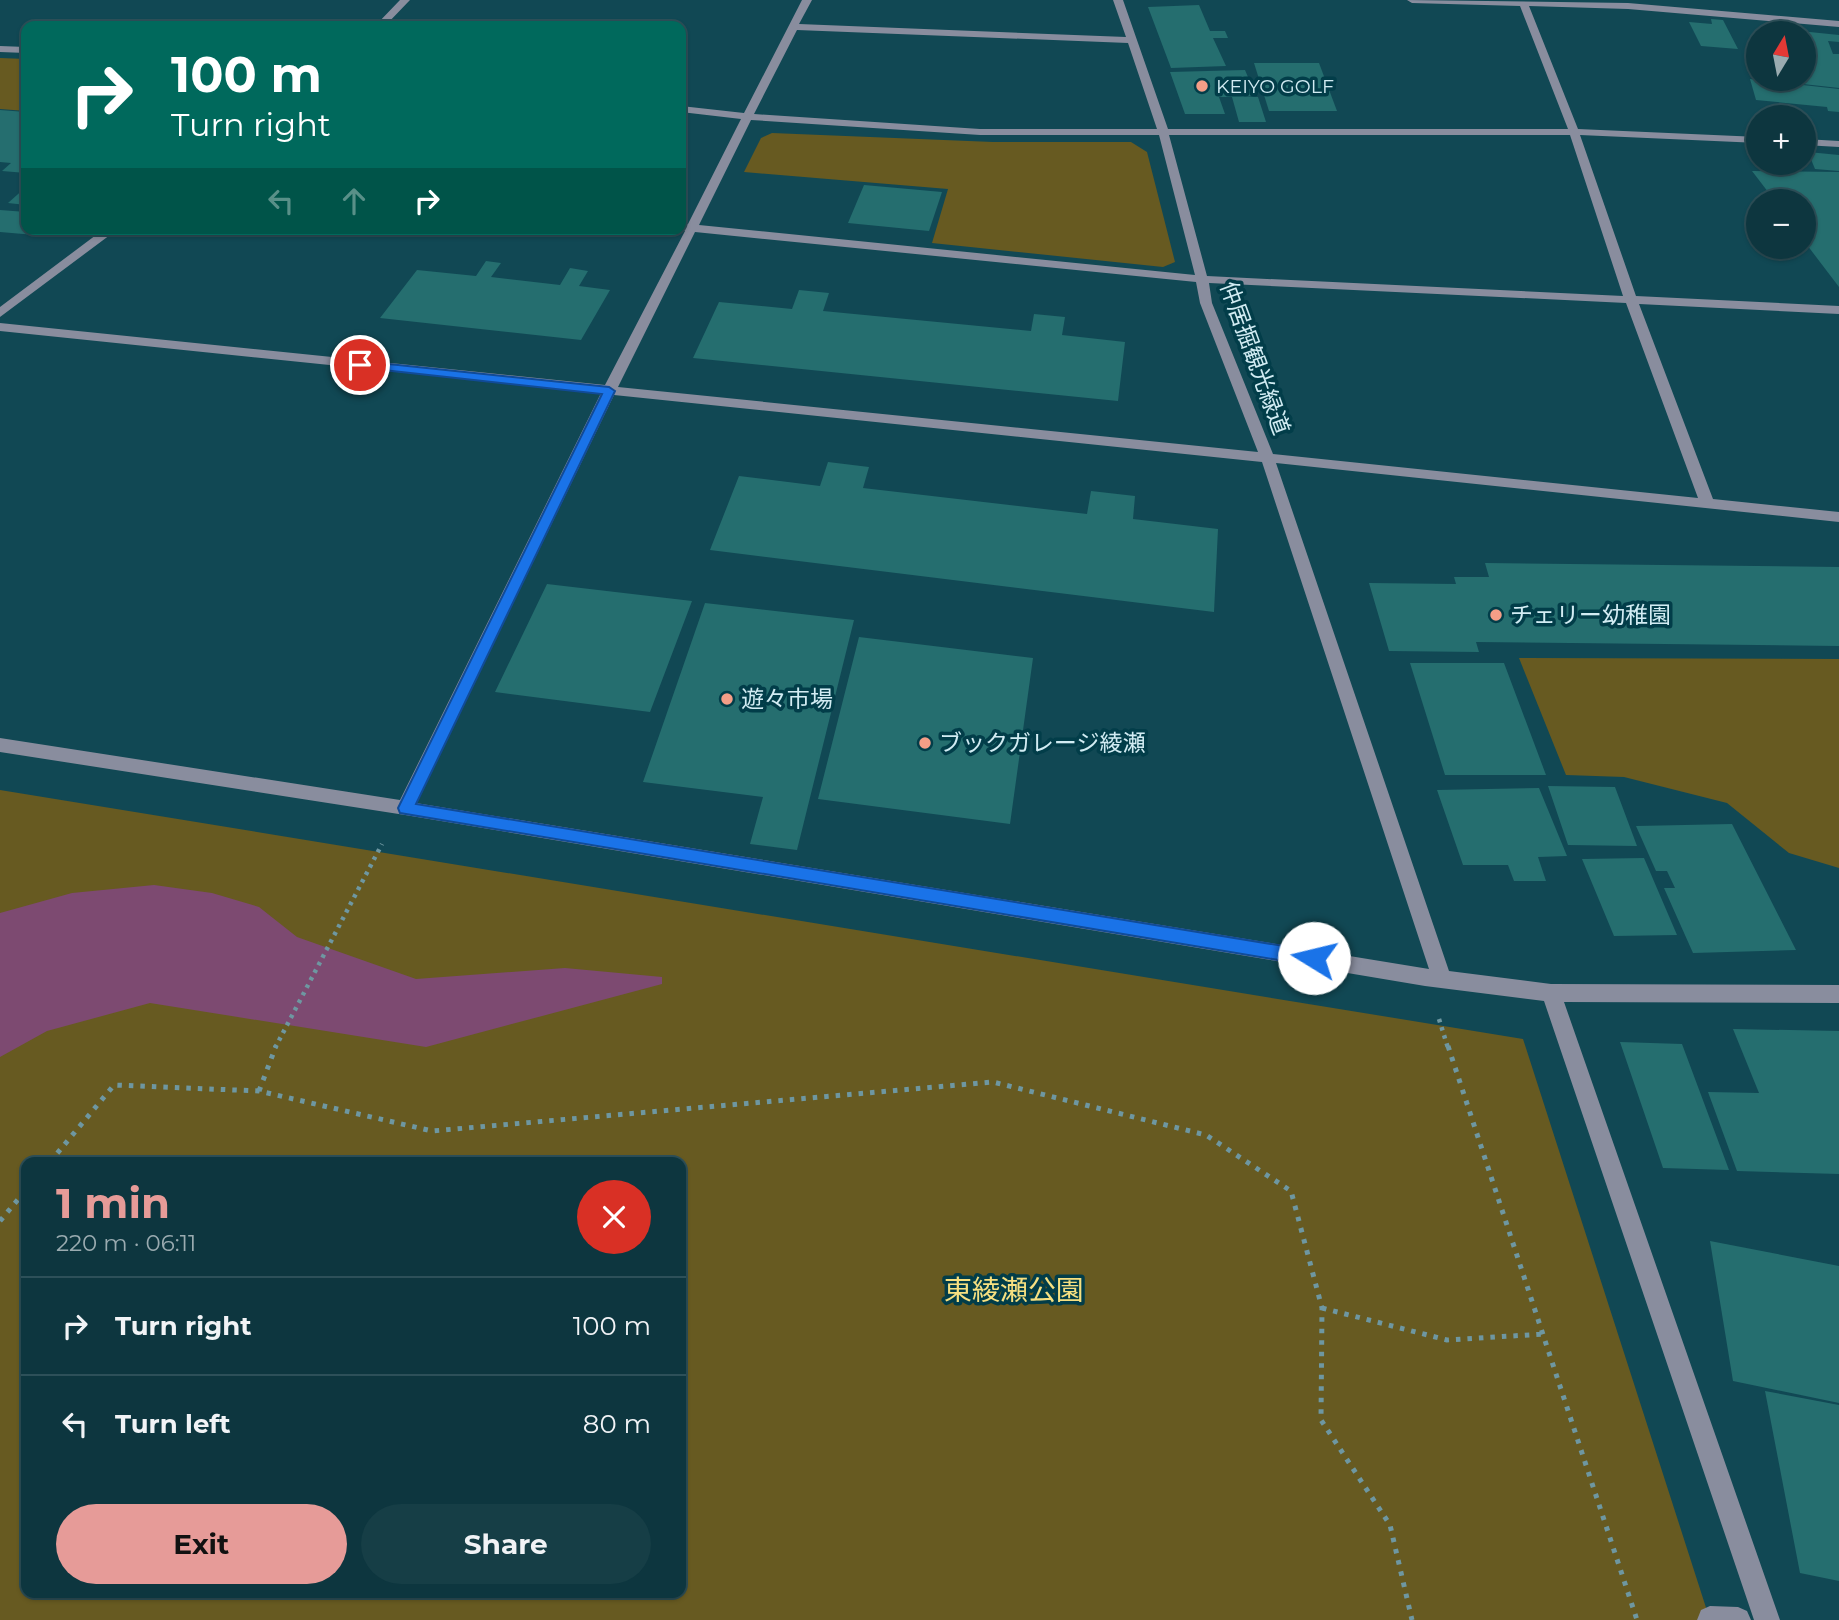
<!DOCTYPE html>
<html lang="en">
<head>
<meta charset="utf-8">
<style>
	body { margin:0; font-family:Montserrat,"Noto Sans JP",sans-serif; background:#163e46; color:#f1f3f6; height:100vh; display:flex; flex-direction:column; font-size:26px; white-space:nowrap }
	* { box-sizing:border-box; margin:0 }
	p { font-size:23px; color:#9aabb0 }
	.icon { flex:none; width:38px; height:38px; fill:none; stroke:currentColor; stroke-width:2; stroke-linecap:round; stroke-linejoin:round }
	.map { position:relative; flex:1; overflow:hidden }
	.panel { position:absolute; left:21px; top:1157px; width:665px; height:441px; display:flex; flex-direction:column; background:#0d363f; border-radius:14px; box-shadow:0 2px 5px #0004,0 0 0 2px #2d5059 }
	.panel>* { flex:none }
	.guide { position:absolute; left:21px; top:21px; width:665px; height:214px; border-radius:14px; box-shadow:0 2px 5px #0004,0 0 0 2px #2d5059; background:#00695c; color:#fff; overflow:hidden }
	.needle { width:46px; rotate:10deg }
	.controls { position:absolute; left:1746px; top:21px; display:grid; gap:14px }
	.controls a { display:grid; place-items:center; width:70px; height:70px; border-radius:50%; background:#0d363f; box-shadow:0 2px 5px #0004,0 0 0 2px #2d5059; font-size:35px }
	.pin { position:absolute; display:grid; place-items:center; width:60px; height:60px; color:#fff; margin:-30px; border:4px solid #fff; border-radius:50%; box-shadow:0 2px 7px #0007 }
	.me { position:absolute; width:77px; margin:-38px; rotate:279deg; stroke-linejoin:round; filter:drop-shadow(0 0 5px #0008) }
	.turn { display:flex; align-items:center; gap:24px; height:147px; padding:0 35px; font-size:32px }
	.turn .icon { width:91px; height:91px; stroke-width:2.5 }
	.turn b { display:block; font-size:49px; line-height:60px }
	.lanes { display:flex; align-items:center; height:66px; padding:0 35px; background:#0003; justify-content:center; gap:35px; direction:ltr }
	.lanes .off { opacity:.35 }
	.round { display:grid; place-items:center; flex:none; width:74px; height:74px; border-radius:37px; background:#163e46 }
	.headline { display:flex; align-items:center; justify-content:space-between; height:119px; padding:0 35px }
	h1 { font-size:42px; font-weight:700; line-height:52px; color:#e69b98 }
	.action { display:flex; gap:14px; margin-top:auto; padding:14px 35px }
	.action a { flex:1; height:80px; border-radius:42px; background:#e69b98; color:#111; font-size:28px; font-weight:700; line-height:80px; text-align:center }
	.action a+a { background:#163e46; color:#f1f3f6 }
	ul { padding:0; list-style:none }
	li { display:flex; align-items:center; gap:21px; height:98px; padding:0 35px; border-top:2px solid #2d5059 }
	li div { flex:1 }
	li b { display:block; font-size:26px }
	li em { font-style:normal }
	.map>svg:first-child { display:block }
	.green { fill:#675a21; fill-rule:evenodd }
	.water { fill:#7d4a71 }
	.building { fill:#256e6f }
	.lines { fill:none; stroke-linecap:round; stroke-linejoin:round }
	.path-far1 { stroke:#6e97a1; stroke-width:4.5; stroke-dasharray:3.5 5; stroke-linecap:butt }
	.path { stroke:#6e97a1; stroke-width:5; stroke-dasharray:4.5 7; stroke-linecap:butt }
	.minor { fill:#898d9e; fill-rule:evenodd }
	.route { fill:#1a73e8; stroke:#114b97; stroke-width:2 }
	.poi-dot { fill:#f49e87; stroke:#023d49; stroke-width:2.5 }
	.labels { text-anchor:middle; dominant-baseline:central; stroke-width:7; stroke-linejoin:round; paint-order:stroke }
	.far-poi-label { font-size:19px; fill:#d2ecf3; stroke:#023d49; text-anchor:start }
	.street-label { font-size:23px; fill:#d2ecf3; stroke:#023d49 }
	.poi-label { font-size:23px; fill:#d2ecf3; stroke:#023d49; text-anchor:start }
	.near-park-label { font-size:28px; fill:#f7e081; stroke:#023d49 }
</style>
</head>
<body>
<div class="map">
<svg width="1839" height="1620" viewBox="0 0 1839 1620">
	<rect width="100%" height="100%" fill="#114854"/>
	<path class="green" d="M0,58L26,59V111L0,109Z
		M772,133L993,142H1131L1147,152L1175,262L1163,267L932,243L948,189L744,172L761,138Z
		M1519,658L1839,659V868L1789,853L1727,803L1624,777L1566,775Z
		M0,790L1523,1039L1710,1620H0ZM26,1162H681V1592H26Z"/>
	<path class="water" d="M154,885L212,893L259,907L297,937L416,979L565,968L662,977V984L426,1047L150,1003L47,1031L0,1057V913L72,893Z"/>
	<path class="building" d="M1199,5L1210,31H1225L1228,38H1213L1226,66L1171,68L1148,7Z
		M1711,19L1723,20L1738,49L1701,46L1689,22L1712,24Z
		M1760,27L1839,35V42L1828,41L1833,54H1839V88L1776,81L1804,79V33H1762Z
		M1254,63H1319L1337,111H1269Z
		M1245,70L1256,96L1241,97H1258L1266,122H1239L1232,97H1219L1225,114H1185L1170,72Z
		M1750,79L1839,89V112L1828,111L1827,107L1756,100Z
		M0,110L26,112V173L2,171L11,163L0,162Z
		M1808,152L1839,155V171L1815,169Z
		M1752,171L1839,172V287L1804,241V201H1775Z
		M864,185L942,192L929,231L848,223Z
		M26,187V205L8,203Z
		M0,210L26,212V229H42L35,235L0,232Z
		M486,261L501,263L491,277L560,285L570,268L588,271L579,286L610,290L581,340L380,318L417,270L476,276Z
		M799,290L829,293L823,311L1031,331L1034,314L1065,317L1062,335L1125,342L1118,401L693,358L719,302L792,309Z
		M828,462L869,467L863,488L1087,514L1091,491L1135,496L1133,519L1218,529L1214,612L710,550L739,476L820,486Z
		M1485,563L1839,567V646L1476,642L1479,652L1389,651L1369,583L1456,584L1454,577H1489Z
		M547,584L692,601L650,712L495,692Z
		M705,603L854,620L797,850L750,844L763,797L643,782Z
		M859,637L1033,658L1010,824L818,799Z
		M1410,663H1504L1546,775H1445Z
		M1548,786L1615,787L1637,846L1568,845Z
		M1539,788L1567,856L1538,857L1546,881H1514L1508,865H1463L1437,790Z
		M1732,824L1796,950L1693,953L1664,888H1675L1667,871H1656L1636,826Z
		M1644,858L1677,935L1614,936L1582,859Z
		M1733,1029L1839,1031V1174L1737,1171L1708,1092L1759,1093Z
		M1620,1042L1682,1044L1729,1170L1663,1168Z
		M1710,1241L1839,1266V1403L1733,1381Z
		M1765,1391L1839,1405V1581L1800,1573Z"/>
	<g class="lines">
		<path class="path-far1" d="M1439,1019L1448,1048
			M275,1048L382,844"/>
		<path class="path" d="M1448,1046L1637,1620
			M259,1091L276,1046
			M50,1162L114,1085L259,1091L432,1131L993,1082L1206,1135L1291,1191L1322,1308L1321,1420L1390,1525L1412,1620
			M0,1221L26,1190
			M1322,1308L1447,1340L1544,1334"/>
		<path class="minor" d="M400,0H410L385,26H375Z
			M802,0H812L799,24L1126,37L1113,0H1123L1168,129H1568L1520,6L1412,3L1407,0L1628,3L1839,21V27L1628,9L1529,6L1578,129L1759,137V143L1580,135L1636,296L1839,306V314L1639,304L1713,499L1839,512V522L1276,463L1449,971L1551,984L1839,985V1003L1564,1002L1780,1620H1754L1544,1001L1425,986L405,815L0,752V738L400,800L601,393L0,331V323L605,385L685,231L680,229L681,224H688L741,119L681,112V106L744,113ZM797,30L1128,43L1157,129H980L754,114ZM751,120L980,135H1159L1195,275L699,225ZM1169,135H1570L1623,296L1207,276ZM695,232L1196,282L1200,303L1258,452L618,387ZM1209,283L1626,303L1698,498L1273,454L1212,303ZM614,395L1262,462L1429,969L416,803Z
			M0,46L26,47V53L0,52Z
			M1804,139L1839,141V147L1804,145Z
			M104,229H118L0,317V307Z
			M1710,1606L1738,1607L1747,1611L1751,1620H1697L1701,1610Z"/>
	</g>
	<path class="route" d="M360,361L609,387L615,391L416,804L1314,951L1321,953L1323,958L1321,964L1314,966L400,813L398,808L602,394L356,367L354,365Z"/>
	<g class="poi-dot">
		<circle cx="1202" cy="86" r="7"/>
		<circle cx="1496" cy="615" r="7"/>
		<circle cx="727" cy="699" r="7"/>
		<circle cx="925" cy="743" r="7"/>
	</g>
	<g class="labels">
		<g class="far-poi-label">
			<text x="1216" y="86">KEIYO GOLF</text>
		</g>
		<g class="street-label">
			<text transform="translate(1255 358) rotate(70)">仲居掘観光緑道</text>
		</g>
		<g class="poi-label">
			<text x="1510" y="615">チェリー幼稚園</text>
			<text x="741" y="699">遊々市場</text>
			<text x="939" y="743">ブックガレージ綾瀬</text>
		</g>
		<g class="near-park-label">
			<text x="1014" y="1290">東綾瀬公園</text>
		</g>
	</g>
</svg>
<div class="controls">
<a><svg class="needle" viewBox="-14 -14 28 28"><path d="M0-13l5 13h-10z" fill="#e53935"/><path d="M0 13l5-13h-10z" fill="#9aabb0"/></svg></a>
<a>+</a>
<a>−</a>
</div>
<div class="pin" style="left:360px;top:365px;background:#d93025"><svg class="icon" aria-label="arrive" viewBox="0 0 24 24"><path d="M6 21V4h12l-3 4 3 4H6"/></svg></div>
<svg class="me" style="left:1314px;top:958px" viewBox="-20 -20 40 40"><circle r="19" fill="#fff"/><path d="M0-13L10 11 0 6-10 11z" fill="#1a73e8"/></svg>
<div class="guide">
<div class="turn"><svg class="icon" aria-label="right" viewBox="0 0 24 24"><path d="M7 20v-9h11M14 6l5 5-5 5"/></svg><div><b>100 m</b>Turn right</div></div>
<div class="lanes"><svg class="icon off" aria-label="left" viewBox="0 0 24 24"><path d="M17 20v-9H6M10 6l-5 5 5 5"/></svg><svg class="icon off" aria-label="ahead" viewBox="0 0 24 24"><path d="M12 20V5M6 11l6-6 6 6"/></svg><svg class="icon" aria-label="right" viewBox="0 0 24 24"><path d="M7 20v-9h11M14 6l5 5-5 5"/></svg></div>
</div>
<section class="panel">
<div class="headline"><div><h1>1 min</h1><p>220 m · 06:11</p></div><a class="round" style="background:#d93025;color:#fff"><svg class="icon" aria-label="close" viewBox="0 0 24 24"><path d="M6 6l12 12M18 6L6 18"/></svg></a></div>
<ul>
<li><svg class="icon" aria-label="right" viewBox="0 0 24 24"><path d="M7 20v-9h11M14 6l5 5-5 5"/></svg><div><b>Turn right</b></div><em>100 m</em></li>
<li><svg class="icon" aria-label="left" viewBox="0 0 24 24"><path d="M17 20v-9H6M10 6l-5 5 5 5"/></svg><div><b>Turn left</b></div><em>80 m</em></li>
</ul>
<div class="action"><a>Exit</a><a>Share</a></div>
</section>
</div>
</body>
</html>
